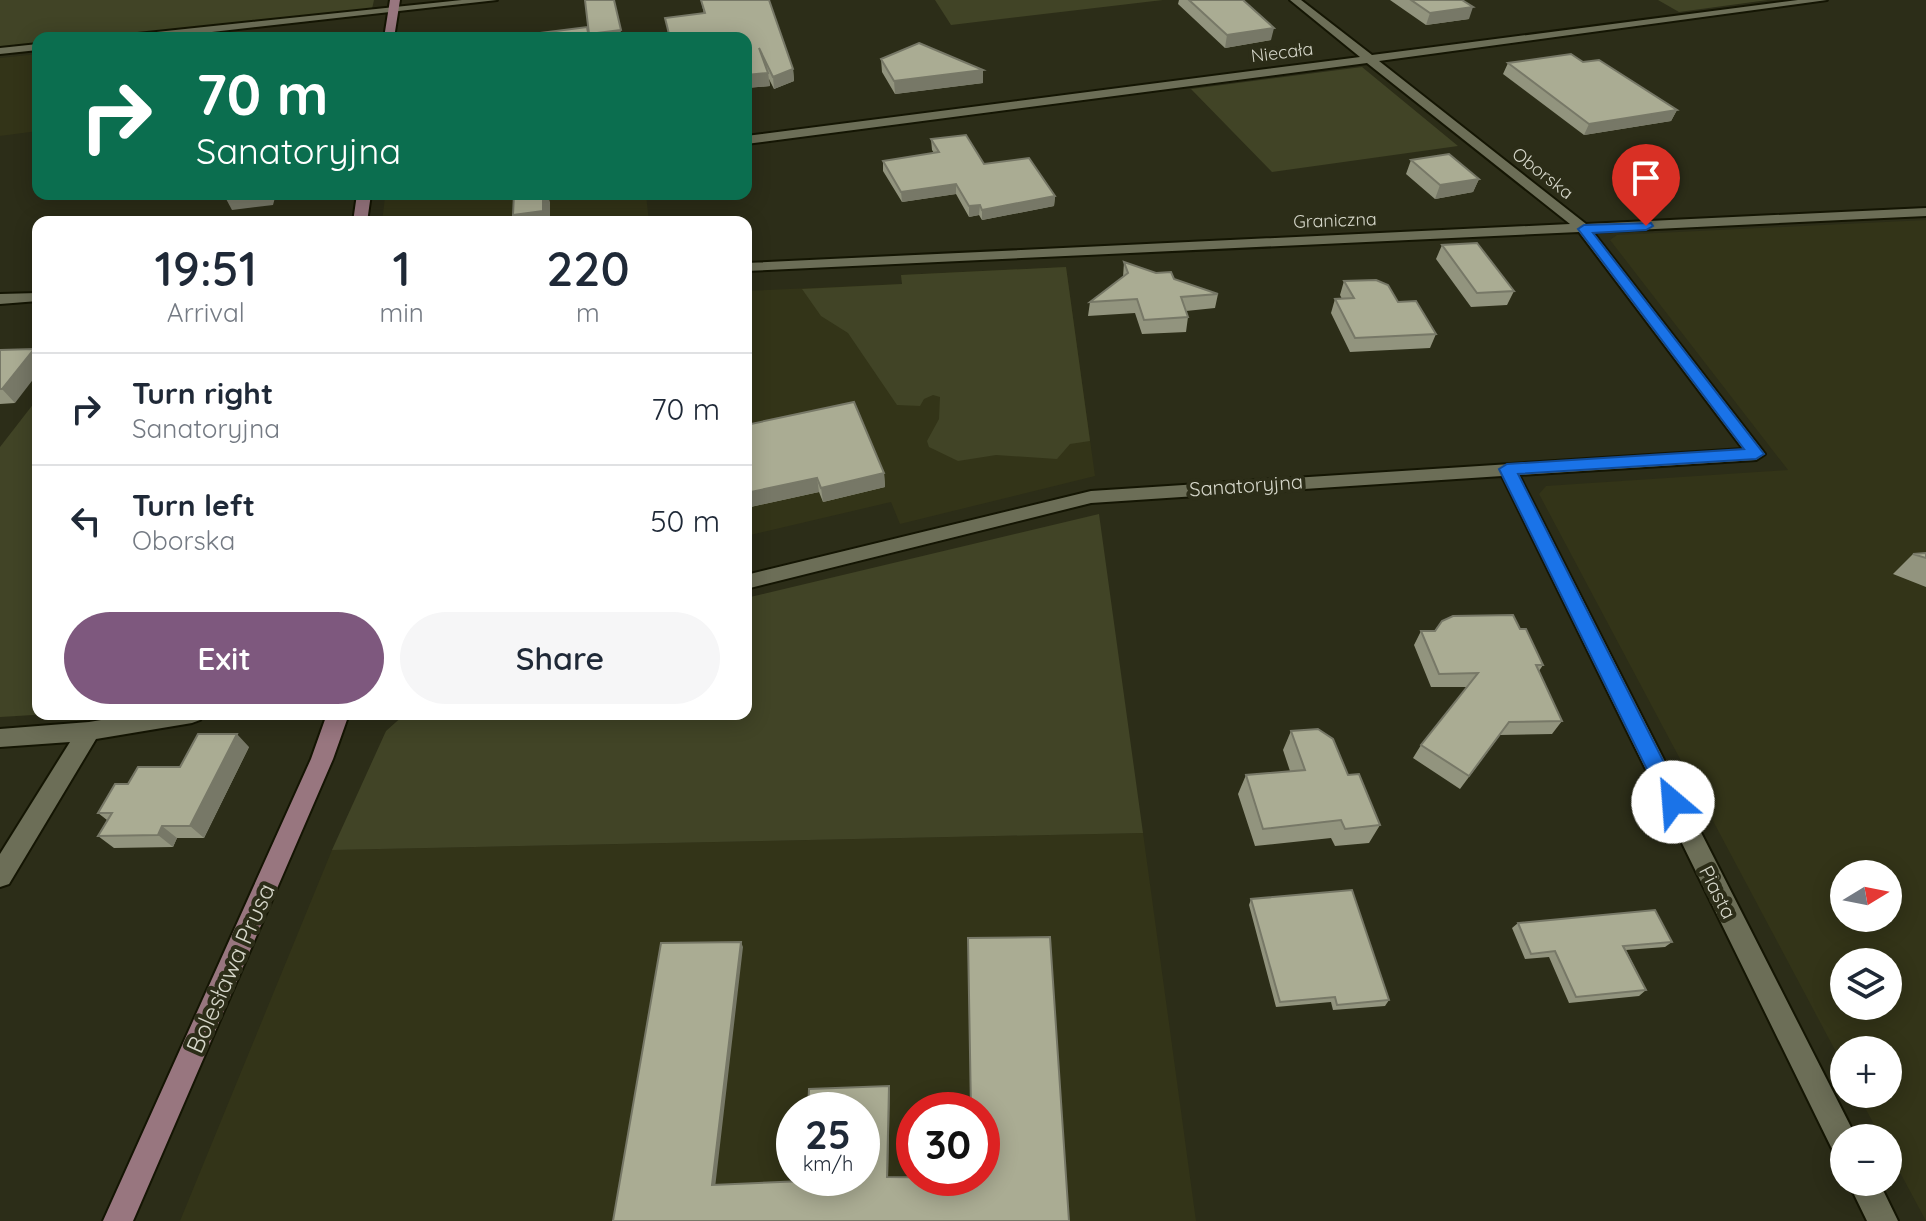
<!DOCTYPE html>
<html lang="en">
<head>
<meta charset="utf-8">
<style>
	body { margin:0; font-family:Quicksand,sans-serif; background:#f6f6f7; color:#1f2937; height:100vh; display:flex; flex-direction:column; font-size:30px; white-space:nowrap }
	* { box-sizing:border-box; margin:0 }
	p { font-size:26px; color:#747a83 }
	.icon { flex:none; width:44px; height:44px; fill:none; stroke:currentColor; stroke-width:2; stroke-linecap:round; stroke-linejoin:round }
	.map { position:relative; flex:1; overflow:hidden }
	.panel { position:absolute; left:32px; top:216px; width:720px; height:504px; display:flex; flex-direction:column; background:#fff; border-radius:16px; box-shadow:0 4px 20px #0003 }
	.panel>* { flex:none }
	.banner { position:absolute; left:32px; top:32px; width:720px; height:168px; border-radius:16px; box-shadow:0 4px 20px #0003; background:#0b6e4f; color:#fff; overflow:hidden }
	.needle { width:52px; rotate:80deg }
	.buttons { position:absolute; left:1830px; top:860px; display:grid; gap:16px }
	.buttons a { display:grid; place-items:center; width:72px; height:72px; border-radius:50%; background:#fff; box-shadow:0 4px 20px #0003; font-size:40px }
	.speed { position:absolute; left:776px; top:1092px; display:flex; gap:16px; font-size:40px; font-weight:700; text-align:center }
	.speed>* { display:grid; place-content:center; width:104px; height:104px; border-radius:50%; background:#fff; box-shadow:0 4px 20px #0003; line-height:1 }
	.speed small { font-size:20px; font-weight:400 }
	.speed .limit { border:12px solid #d22; background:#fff; color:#111 }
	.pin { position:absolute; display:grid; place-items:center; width:68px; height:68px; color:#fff; margin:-82px -34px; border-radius:50% 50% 50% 0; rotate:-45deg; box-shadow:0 0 8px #0007 }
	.pin .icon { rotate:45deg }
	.me { position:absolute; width:88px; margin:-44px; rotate:333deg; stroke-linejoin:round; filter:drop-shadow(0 0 6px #0008) }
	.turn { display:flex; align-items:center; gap:28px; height:168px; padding:0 32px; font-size:36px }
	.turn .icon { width:104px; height:104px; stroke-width:2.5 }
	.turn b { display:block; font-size:56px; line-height:68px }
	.eta { display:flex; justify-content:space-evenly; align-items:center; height:136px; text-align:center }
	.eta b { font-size:48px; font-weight:600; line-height:56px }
	.cta { display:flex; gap:16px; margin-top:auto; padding:16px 32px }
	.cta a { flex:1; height:92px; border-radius:48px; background:#7e587e; color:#fff; font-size:32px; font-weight:600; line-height:92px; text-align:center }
	.cta a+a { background:#f6f6f7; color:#1f2937 }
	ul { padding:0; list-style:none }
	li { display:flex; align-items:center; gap:24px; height:112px; padding:0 32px; border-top:2px solid #e0e1e3 }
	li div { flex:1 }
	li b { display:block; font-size:30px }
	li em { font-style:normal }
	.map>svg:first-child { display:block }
	.built { fill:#333418; fill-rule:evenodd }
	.green { fill:#414426 }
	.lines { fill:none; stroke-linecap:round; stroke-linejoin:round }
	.street-casing { stroke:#141503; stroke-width:4 }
	.secondary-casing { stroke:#141503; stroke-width:4 }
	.street { fill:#6c6e57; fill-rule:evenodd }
	.secondary { fill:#98767f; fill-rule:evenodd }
	.wall { fill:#92947e }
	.shaded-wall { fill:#777867 }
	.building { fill:#aaac93; stroke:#777867; stroke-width:2 }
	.route { fill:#1a73e8; stroke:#114b97; stroke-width:2 }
	.labels { text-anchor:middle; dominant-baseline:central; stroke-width:8; stroke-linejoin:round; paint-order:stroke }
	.far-street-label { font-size:18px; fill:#d6d7ca; stroke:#2c2d18 }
	.street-label { font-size:20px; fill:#d6d7ca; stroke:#2c2d18 }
	.near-street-label { font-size:24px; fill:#d6d7ca; stroke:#2c2d18 }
</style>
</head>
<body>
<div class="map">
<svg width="1926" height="1221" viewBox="0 0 1926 1221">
	<rect width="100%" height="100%" fill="#2c2d18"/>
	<path class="built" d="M38,54V131L0,136V58Z
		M406,194H646L649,222H382L385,197Z
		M1926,220V1221L1888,1150V1138H1881L1858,1094H1888V1050H1844V1067L1539,494L1546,486L1788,470L1610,240L1617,235ZM1844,874H1888V918H1844ZM1844,962H1888V1006H1844Z
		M1066,267L1095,476L900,524L891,502L746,536V291L902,284L901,275Z
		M1143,833L1196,1221H180L332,850ZM794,1110H862V1178H794ZM914,1110H982V1178H914Z"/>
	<path class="green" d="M0,0H374L372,9L93,38H38V44L0,48Z
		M935,0H1163L951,25Z
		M1658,0H1768L1679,12Z
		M1362,67L1458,146L1272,172L1191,89Z
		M1066,267L1090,441L1070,444L1057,459L996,455L958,461L929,447L927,441L939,419L940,397L933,395L924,399L920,406L897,405L848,333L821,316L802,289L902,284L901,275Z
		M38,398V714H50L0,717V447Z
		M1099,514L1143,833L332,850L386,731L405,714H746V598Z"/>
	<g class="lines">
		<defs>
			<path id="street" d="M462,0H497L159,38H123L128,35Z
				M1290,0H1301L1372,55L1798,0H1827L1379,61L1586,224L1926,208V216L1593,232L1765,454L1756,460L1519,475L1854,1133L1856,1138H1844V1157L1834,1153L1502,476L1091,503L746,589V575L1091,491L1743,449L1579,232L746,271V263L1570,224L1367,63L746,144V136L1360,57Z
				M38,44V50L0,54V48Z
				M38,293V301L0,304V294Z
				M137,714H203L200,720L192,723L96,739L9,884L0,887V854L70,742L0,747V729L89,722Z
				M1848,1182H1879L1898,1221H1867Z"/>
			<path id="secondary" d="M390,0H400L394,38H384Z
				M357,194H371L367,222H353Z
				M327,714H349L333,759L133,1221H103L311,759Z"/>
		</defs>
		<use href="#street" class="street-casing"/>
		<use href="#secondary" class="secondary-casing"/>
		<use href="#street" class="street"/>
		<use href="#secondary" class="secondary"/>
	</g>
	<path class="wall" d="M701,0H769L793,69L794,81L774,89L769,79L770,86L746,88V38H670L665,18L704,14Z
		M1179,0H1243L1271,40L1225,48L1178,4Z
		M1390,0H1462L1469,19L1426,25Z
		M881,59L983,70V83L895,94L882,72Z
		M1583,62L1677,110L1671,121L1584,135L1503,74L1508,63Z
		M931,139L1055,196L1054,206L982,220L979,215L969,217L956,194L902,202L883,171V161L934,153L932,150Z
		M1411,160L1479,179L1473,192L1435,199L1406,174Z
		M1442,245L1514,291L1507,305L1471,307L1436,259Z
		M1124,262L1218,294L1215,308L1186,311L1188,317L1186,332L1142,334L1135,313L1088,316L1090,302L1123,277Z
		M1344,281L1398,302L1436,334L1430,348L1350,352L1331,313L1335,299H1342L1340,295Z
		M0,350L15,403L0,404Z
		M746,425L884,473L885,487L823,502L819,492L746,508Z
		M1926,553V587L1893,574L1913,554Z
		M1520,629L1543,665L1539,671L1562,721L1552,734L1500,735L1460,789L1413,758L1421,745L1467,687H1431L1414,645L1421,631Z
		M1291,731L1348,775L1380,825L1369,843L1335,846L1331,838L1255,846L1238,794L1246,775L1290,771L1283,750Z
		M249,747L204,838H177L173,847L114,848L98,836L107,820L98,813L128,784L180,767Z
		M1251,899L1389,1000L1385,1006L1333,1010L1331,1002L1276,1007L1249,905Z
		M1518,923L1672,942L1665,947L1626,950L1646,990L1639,996L1569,1003L1549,957L1525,959L1512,928Z"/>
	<path class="shaded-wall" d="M614,0L622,37L590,38L589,34Z
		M1473,7L1469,19L1426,25L1430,13Z
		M1274,28L1271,40L1225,48L1227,35Z
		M793,69L794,81L774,89L773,77Z
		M983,70V83L895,94L894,81Z
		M768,73L770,86L746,88V75Z
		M1677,110L1671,121L1584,135L1589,124Z
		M1479,179L1473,192L1435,199L1440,185Z
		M956,184V194L902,202L901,192Z
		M246,194H276L273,205L232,210L225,197Z
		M543,194H547L550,202V222H515L513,215Z
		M1055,196L1054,206L982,220V210Z
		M980,205L979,215L969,217V206Z
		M34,349L38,354V373L15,403L2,389Z
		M884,473L885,487L823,502L821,488Z
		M817,478L819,492L746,508V493Z
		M237,734L249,747L204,838L190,826Z
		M162,826L177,838L173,847L158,835Z
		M741,942L743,947L715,1188L712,1185Z
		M889,1086L890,1091L888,1181L887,1177Z"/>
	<path class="building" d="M585,0H614L621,30L589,34Z
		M701,0H769L793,69L773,77L759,48L768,73L746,75V38H670L665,18L705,13Z
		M1189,0H1243L1274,28L1227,35Z
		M1411,0H1462L1473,7L1430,13Z
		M587,27L589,38H533V34Z
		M919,43L983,70L894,81L881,59Z
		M1571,54L1583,62L1599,60L1677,110L1589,124L1508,63Z
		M966,135L984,164L1029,158L1055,196L982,210L980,205L969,206L956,184L901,192L883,161L939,152L931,139Z
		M1449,154L1479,179L1440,185L1411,160Z
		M225,194H246L225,197Z
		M514,194H543V211L513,215Z
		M1477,243L1514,291L1477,293L1442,245Z
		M1124,262L1156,273L1171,272L1174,279L1218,294L1181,297L1188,317L1144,320L1137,299L1090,302L1128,273Z
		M1376,280L1388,285L1398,302L1416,301L1436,334L1355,338L1335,299L1354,298L1344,281Z
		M34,349L2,389H0V350Z
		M854,402L884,473L821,488L817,478L746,493V425Z
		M1926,553V558L1913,554Z
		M1513,615L1520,629H1526L1543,665H1536L1562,721L1509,722L1469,776L1421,745L1478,673L1439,674L1421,631H1435L1442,621L1453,616Z
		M1318,729L1333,739L1348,775L1359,774L1380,825L1345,829L1341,820L1263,829L1246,775L1305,770L1291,731Z
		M198,734H237L190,826H162L158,835L98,836L112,813H98L115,784H128L138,767H180Z
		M1352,890L1389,1000L1337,1005L1335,997L1280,1002L1251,899Z
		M1655,910L1672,942L1623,946L1646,990L1576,997L1555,951L1531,954L1518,923Z
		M1050,937L1069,1221H613L661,943L741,942L712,1185L803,1181V1178H862V1110H808L809,1089L889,1086L887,1177L982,1178V1110H971L968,938Z"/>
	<path class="route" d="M1651,223L1653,226L1646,230L1593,233L1764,454L1756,459L1518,474L1684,802L1681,808L1673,811L1666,808L1499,469L1507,464L1744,449L1578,229L1584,225Z"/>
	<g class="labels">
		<g class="far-street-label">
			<text transform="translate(1282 52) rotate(-7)">Niecała</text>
			<text transform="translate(1543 173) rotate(38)">Oborska</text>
			<text transform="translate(1335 220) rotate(-2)">Graniczna</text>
		</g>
		<g class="street-label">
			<text transform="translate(1246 485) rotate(-4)">Sanatoryjna</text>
			<text transform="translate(1718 892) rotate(63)">Piasta</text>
		</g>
		<g class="near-street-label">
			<text transform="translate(230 968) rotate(-66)">Bolesława Prusa</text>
		</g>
	</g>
</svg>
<div class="buttons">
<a><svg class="needle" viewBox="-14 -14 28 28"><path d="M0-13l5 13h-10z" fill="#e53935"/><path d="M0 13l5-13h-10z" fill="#747a83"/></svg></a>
<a><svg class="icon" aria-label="layers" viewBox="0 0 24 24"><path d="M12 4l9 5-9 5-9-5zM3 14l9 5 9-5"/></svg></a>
<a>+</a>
<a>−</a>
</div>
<div class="speed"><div>25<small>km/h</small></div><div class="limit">30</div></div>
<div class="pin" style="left:1646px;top:226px;background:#d93025"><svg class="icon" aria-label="arrive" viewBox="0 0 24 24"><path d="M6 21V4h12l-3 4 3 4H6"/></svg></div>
<svg class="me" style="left:1673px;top:802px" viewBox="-20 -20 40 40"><circle r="19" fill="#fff"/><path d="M0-13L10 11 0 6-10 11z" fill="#1a73e8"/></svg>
<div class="banner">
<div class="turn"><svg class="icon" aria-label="right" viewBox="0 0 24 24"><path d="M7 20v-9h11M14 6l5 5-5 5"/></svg><div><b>70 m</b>Sanatoryjna</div></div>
</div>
<section class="panel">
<div class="eta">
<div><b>19:51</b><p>Arrival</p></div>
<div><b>1</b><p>min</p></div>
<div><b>220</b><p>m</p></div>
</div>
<ul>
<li><svg class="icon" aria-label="right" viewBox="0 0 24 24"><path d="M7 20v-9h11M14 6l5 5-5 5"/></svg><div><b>Turn right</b><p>Sanatoryjna</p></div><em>70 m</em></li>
<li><svg class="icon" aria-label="left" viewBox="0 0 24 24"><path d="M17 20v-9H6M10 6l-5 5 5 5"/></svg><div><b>Turn left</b><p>Oborska</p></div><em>50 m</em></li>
</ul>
<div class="cta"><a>Exit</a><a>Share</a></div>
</section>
</div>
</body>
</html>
